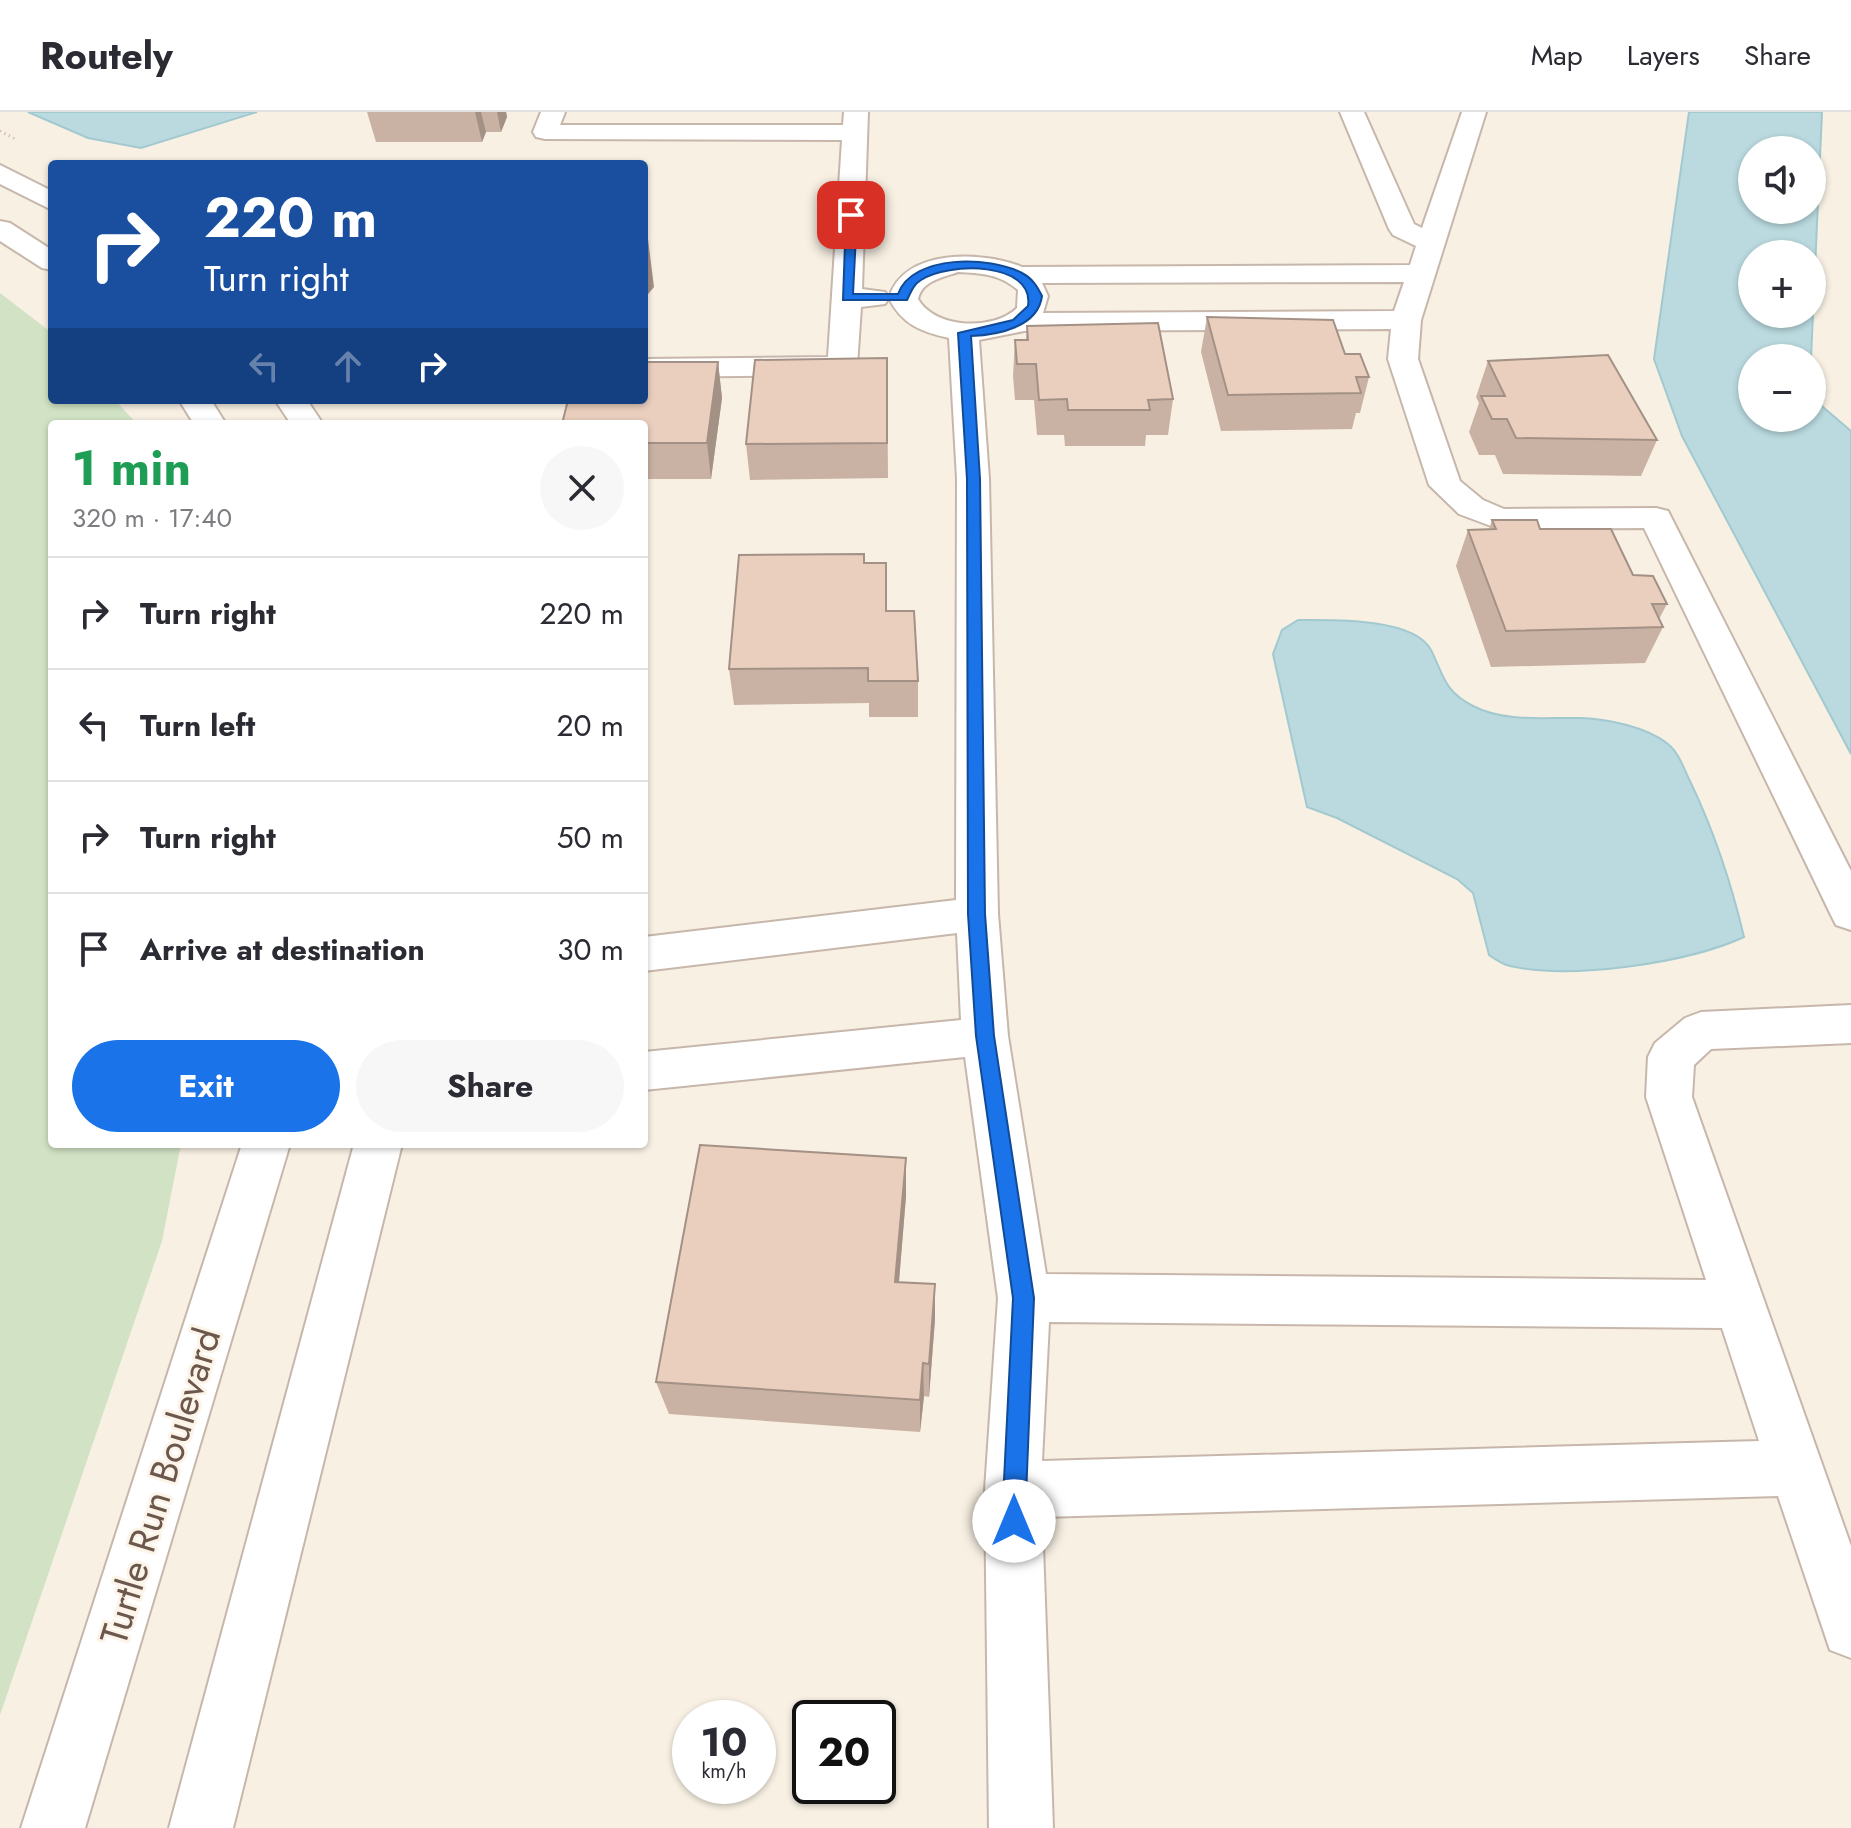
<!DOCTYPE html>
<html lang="en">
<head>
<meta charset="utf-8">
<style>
	body { margin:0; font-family:Jost,sans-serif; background:#f7f7f7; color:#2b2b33; height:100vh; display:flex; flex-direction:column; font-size:30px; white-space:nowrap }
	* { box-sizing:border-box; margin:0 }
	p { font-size:26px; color:#7c7c81 }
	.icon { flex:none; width:44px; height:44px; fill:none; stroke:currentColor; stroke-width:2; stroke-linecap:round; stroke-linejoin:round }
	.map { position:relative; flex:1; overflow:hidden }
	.sheet { position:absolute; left:48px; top:308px; width:600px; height:728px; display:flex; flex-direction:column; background:#fff; border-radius:8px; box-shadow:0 2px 6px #0004 }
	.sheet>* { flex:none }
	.guide { position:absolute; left:48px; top:48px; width:600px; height:244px; border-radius:8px; box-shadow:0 2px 6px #0004; background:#1a4fa0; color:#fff; overflow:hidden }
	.controls { position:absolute; left:1738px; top:24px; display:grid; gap:16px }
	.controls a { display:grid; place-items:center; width:88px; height:88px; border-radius:50%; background:#fff; box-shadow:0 2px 6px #0004; font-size:40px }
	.speed { position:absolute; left:672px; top:1588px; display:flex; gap:16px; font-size:40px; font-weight:700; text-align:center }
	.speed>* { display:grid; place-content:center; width:104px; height:104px; border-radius:50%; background:#fff; box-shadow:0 2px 6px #0004; line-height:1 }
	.speed small { font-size:20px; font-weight:400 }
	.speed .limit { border:4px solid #111; border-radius:12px; background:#fff; color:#111 }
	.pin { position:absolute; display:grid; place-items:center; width:68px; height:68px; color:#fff; margin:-34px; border-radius:16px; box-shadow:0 4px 12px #0006 }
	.me { position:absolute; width:88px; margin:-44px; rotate:0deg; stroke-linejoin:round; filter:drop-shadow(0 0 6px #0008) }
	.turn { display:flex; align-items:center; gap:28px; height:168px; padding:0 24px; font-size:36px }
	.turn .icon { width:104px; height:104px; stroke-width:2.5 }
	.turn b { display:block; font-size:56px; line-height:68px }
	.lanes { display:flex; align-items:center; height:76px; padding:0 24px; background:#0003; justify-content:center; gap:40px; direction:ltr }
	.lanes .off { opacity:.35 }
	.round { display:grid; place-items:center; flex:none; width:84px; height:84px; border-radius:42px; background:#f7f7f7 }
	.summary { display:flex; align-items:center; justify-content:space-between; height:136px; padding:0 24px }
	h1 { font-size:48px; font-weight:700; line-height:60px; color:#1e9e55 }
	.action { display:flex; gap:16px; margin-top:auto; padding:16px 24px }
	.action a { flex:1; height:92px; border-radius:48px; background:#1a73e8; color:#fff; font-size:32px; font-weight:700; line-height:92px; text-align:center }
	.action a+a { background:#f7f7f7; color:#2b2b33 }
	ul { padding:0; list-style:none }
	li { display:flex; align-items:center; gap:24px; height:112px; padding:0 24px; border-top:2px solid #e1e1e2 }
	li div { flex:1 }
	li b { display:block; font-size:30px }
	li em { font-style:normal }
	header { display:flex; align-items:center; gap:48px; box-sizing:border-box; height:112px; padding:0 40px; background:#fff; border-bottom:2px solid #e1e1e2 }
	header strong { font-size:38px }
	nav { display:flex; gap:44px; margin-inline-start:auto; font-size:28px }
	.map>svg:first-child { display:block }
	.green { fill:#d1e3c4 }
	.water { fill:#badadf; stroke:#a2c9cf; stroke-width:2; fill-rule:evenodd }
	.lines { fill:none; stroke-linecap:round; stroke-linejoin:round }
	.minor-casing { stroke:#c7b7ab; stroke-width:4 }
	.path { stroke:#ceb2a2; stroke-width:3; stroke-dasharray:1 4; stroke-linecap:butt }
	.minor { fill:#fff; fill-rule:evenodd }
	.wall { fill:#c9b2a3 }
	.shaded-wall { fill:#a49185 }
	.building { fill:#eacfbe; stroke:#a49185; stroke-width:2 }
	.route { fill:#1a73e8; stroke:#114b97; stroke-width:2 }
	.labels { text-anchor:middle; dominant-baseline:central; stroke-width:6; stroke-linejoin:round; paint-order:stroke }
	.near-street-label { font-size:38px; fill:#6c574c; stroke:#fcf4e8 }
</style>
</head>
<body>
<header>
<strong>Routely</strong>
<nav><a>Map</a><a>Layers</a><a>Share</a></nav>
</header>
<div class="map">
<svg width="1851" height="1716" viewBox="0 0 1851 1716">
	<rect width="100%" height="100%" fill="#f8f0e3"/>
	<path class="green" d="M0,181L52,221V288H115L137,312H52V1032H181L162,1129L0,1603Z"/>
	<path class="water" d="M28,0H257L141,36L88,26Z
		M1689,0H1822L1811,246H1752V306H1812V275L1823,295L1851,319V642L1682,324L1654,247ZM1752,38H1812V98H1752ZM1752,142H1812V202H1752Z
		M1298,508C1330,508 1414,505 1431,538C1444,564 1444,579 1473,594C1506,611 1546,605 1581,606C1608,607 1647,615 1668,632C1679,641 1684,657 1690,669C1714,719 1731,770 1744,825C1688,851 1571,868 1510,854C1503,853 1495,847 1489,843L1473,781L1457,767L1337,706L1307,695L1273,542L1282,518Z"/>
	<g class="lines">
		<defs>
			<path id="minor" d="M541,0H565L560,13H843L844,0H868L862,177L885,180L889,186C903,136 983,139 1022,155L1410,153L1416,134L1393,123L1389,117L1340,0H1364L1414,112L1422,116L1462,0H1486L1421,208L1418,247L1460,369L1483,388L1504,397L1656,396L1668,399L1851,759V818L1836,813L1830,801L1644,416L1499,417L1459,402L1429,373L1388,247L1391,217L1024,219L979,228L989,367L998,802L1008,924L1046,1162L1706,1168L1646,985L1648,945L1655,931L1685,906L1701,900L1851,893V931L1711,937L1694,953L1692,985L1851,1434V1546L1830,1538L1778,1384L1042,1405L1053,1716H989L985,1378L998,1186L965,945L644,978V940L961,908L957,821L644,859V825L956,788L957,367L949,226C922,220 901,212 889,186L885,192L861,195L857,254L853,260L842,263L644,265V247L828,245L842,28L545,27L536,25L533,20ZM958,160C980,161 1000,162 1018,178L1017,196C994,219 935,217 918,187C922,169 941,166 958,160ZM1404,170L1394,199L1043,201L1048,184L1042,171ZM1049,1210L1722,1216L1759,1329L1042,1349Z
				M0,53L52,79V98L0,72Z
				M0,109L10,111L52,138V158L42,156L0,129Z
				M179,288H211L226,312H194Z
				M275,288H307L323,312H291Z
				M242,1032H290L85,1716H21Z
				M354,1032H402L233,1716H169Z"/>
		</defs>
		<use href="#minor" class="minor-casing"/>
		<path class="path" d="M0,19L17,28"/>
		<use href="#minor" class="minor"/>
	</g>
	<path class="wall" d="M367,0H506L507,5L501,20H486L482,30H376Z
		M1207,205L1345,242L1369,265L1360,301H1356L1352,317L1221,319L1201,240Z
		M1027,214L1173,287L1168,323H1146L1145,334H1065L1064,323H1037L1034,288H1015L1013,264L1015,228H1026Z
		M887,246L888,366L750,368L746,332Z
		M1488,249L1657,328L1641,364L1503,362L1495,343H1479L1469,320L1479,291L1476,285Z
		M718,250L722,286L711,367H644V312Z
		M1492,408L1540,417L1633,463L1667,492L1659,507L1663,515L1645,551L1491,555L1456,454L1468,418L1489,417Z
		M864,451L918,569V605H869V591L734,593L729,557Z
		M906,1046V1084L899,1170L935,1207L929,1285L924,1284L920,1320L669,1302L656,1270Z"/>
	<path class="shaded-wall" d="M475,0H481L486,20L482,30Z
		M497,0H506L507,5L501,20Z
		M648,127L654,175L644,187V131Z
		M718,250L722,286L711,367L707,331Z
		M906,1046V1084L896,1205L895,1170Z
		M935,1172V1207L929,1285V1252Z
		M923,1251L924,1284L920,1320V1288Z"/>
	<path class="building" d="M1207,205L1333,208L1345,242H1360L1369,265H1356L1361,281L1228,283Z
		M1158,211L1173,287L1148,288L1150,298H1068L1067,287L1039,288L1036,252H1017L1015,228H1028L1027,214Z
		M1608,243L1657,328L1516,326L1507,307H1492L1481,284H1505L1488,249Z
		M887,246V331L746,332L755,248Z
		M646,250H718L707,331H644V312H562L568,288H644V257H645Z
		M1492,408H1537L1540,417H1611L1633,463L1653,464L1667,492H1652L1663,515L1506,519L1468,418L1496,417Z
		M864,442V451H886V499H914L918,569H868V556L729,557L739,443Z
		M700,1033L906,1046L895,1170L935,1172L929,1252L923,1251L920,1288L656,1270Z"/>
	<path class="route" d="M851,100L857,103L853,182H898C913,142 990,144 1022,161C1032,166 1037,174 1042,184C1038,215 998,223 971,224L980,367L985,802L994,924L1034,1186L1025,1409L1022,1417L1014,1420L1005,1417L1002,1409L1013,1186L976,924L968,802L967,367L958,221L1013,208L1028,194C1035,149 947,150 921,168C913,173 911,180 907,188H843L846,103Z"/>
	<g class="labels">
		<g class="near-street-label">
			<text transform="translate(160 1374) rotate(-73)">Turtle Run Boulevard</text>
		</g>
	</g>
</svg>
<div class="controls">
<a><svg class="icon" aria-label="sound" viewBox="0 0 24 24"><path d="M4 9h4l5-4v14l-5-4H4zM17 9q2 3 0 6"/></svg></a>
<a>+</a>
<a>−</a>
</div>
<div class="speed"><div>10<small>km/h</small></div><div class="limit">20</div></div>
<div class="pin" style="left:851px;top:103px;background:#d93025"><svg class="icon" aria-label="arrive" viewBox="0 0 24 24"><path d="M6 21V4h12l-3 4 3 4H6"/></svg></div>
<svg class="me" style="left:1014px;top:1409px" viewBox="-20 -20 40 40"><circle r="19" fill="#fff"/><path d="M0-13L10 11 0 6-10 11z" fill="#1a73e8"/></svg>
<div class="guide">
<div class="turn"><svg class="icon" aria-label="right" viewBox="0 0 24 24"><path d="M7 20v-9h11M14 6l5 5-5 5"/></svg><div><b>220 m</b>Turn right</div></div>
<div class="lanes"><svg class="icon off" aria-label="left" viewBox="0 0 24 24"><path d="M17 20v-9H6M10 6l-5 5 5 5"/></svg><svg class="icon off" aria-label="ahead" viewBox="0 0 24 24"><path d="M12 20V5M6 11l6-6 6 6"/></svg><svg class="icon" aria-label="right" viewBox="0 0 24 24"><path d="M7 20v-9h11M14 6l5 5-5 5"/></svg></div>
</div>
<section class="sheet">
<div class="summary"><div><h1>1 min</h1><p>320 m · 17:40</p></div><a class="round"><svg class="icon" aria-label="close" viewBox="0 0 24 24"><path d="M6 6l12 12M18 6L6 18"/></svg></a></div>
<ul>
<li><svg class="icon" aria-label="right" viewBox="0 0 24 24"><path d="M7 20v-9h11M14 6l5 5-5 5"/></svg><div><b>Turn right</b></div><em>220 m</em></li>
<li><svg class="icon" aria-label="left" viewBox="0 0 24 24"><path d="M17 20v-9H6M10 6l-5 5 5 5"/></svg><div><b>Turn left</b></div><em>20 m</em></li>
<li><svg class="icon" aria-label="right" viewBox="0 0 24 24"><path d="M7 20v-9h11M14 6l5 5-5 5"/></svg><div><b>Turn right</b></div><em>50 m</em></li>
<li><svg class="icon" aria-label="arrive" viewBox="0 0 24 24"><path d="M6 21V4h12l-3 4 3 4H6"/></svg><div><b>Arrive at destination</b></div><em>30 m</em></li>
</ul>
<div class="action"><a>Exit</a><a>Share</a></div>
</section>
</div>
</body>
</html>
